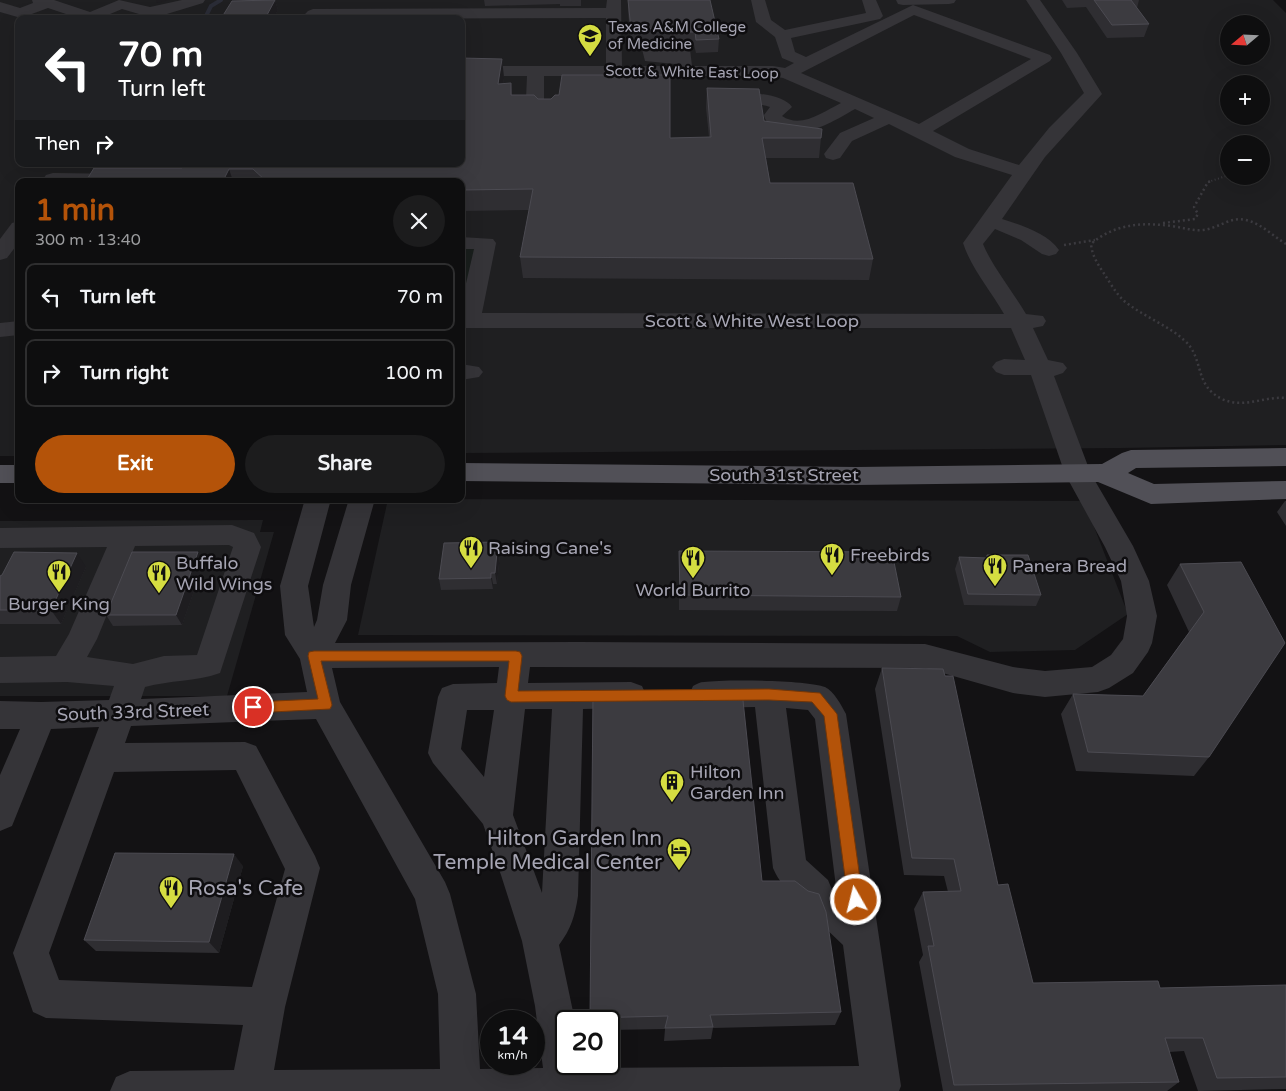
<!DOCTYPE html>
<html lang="en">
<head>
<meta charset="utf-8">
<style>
	body { margin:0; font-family:"Varela Round",sans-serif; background:#1c1c1d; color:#f1f3f6; height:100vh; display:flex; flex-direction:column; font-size:19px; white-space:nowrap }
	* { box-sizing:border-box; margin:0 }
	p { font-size:16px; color:#9b9c9e }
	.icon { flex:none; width:28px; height:28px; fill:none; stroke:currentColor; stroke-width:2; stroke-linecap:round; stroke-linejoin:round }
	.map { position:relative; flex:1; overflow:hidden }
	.drawer { position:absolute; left:15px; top:178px; width:450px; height:325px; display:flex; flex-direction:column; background:#0e0e0f; border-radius:10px; box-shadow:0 5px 20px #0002,0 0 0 1px #2e2e2f }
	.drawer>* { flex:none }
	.top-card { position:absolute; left:15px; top:15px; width:450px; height:152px; border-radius:10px; box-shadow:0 5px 20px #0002,0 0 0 1px #2e2e2f; background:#202124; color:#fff; overflow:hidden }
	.needle { width:32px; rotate:251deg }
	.tools { position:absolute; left:1220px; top:15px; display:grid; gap:10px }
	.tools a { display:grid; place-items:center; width:50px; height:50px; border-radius:50%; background:#0e0e0f; box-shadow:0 5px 20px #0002,0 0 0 1px #2e2e2f; font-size:25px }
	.speed { position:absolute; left:480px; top:1010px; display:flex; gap:10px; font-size:25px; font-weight:700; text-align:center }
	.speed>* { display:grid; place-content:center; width:65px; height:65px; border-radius:50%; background:#0e0e0f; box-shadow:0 5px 20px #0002,0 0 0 1px #2e2e2f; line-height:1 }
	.speed small { font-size:12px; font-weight:400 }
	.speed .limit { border:2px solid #111; border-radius:8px; background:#fff; color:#111 }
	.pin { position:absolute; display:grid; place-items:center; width:42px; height:42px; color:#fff; margin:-21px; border:2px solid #fff; border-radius:50%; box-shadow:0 1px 5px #0007 }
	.me { position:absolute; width:55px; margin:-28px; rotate:352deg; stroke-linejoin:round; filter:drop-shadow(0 0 4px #0008) }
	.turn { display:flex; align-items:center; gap:18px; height:105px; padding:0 20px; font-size:22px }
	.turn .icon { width:65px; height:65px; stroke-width:2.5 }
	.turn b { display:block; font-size:35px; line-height:42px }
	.then { display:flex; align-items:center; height:48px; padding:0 20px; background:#0003; gap:10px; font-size:19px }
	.round { display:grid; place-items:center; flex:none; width:52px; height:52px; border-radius:26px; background:#1c1c1d }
	.summary { display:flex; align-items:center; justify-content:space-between; height:85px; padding:0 20px }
	h1 { font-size:30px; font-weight:800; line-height:38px; color:#b45309 }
	.action { display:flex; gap:10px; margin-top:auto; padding:10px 20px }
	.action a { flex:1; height:58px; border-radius:30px; background:#b45309; color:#fff; font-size:20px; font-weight:800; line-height:58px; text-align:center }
	.action a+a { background:#1c1c1d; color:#f1f3f6 }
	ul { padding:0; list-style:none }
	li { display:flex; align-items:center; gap:15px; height:68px; margin:0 10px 8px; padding:0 10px; border:2px solid #2e2e2f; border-radius:10px }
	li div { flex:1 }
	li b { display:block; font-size:19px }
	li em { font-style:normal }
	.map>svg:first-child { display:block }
	.built { fill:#1f1f21; fill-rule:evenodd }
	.green { fill:#191e1c }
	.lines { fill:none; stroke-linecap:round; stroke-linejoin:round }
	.stream { stroke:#2a2c36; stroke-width:4 }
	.path-far1 { stroke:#3b3a3f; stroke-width:2; stroke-dasharray:1 2.5; stroke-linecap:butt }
	.path { stroke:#3b3a3f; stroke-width:2.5; stroke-dasharray:2 3; stroke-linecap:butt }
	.minor { fill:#353438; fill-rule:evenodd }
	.major { fill:#515057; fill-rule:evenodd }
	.wall { fill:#2f2e32 }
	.shaded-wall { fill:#1e1d20 }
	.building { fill:#3c3b40; stroke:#4c4b52 }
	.route { fill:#b45309; stroke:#753606 }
	.labels { text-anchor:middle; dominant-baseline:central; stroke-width:5; stroke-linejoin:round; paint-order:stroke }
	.far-poi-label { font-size:15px; fill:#a6a5b3; stroke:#0e0d0f; text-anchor:start }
	.far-street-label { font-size:15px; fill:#a6a5b3; stroke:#0e0d0f }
	.street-label { font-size:18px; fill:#a6a5b3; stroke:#0e0d0f }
	.poi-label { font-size:18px; fill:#a6a5b3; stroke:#0e0d0f; text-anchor:start }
	.near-poi-label { font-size:21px; fill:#a6a5b3; stroke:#0e0d0f; text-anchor:end }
</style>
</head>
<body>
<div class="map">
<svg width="1286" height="1091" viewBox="0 0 1286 1091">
	<rect width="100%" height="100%" fill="#131214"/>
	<path class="built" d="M0,0H1273L1286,13V445L1121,448L461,453V181H19V456H0ZM19,19H461V164H19ZM1229,24H1261V56H1229ZM1229,84H1261V116H1229ZM1229,144H1261V176H1229Z
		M388,499L1084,501L1128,614L1075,650L990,652L957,636L358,635Z
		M263,520L260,532H274L227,696H0V521Z"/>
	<path class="green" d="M461,248L475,249L461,308Z"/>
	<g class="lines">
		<path class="stream" d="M208,19L206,16L211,6L221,0"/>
		<path class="path-far1" d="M1208,182L1229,175"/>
		<path class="path" d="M1163,223L1195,219L1198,214L1194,207L1208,182L1212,181
			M1286,244C1273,236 1262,224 1246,220C1230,216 1218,229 1202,230C1191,231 1182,227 1171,226C1142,222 1114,224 1091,244C1092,255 1097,263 1103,272C1109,281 1115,292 1123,300C1142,316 1166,324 1184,340C1205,358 1193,385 1222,399C1244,409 1264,396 1286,398
			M1064,245L1095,240"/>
		<path class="minor" d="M32,0H54L90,12L119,0L150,7L182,0H205L203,3L157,17H149L122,9L103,17L105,19H81L48,8L21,18L0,12V2L20,8L33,3Z
			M607,0H621L622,66H675V64L645,61L642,49L644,46C657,42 675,42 688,46L690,49L692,66H773L785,68L794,63L782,58L775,37L756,22L751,0H765L771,20L785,30L866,13L862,0H876L883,16L880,19L791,38L795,52L806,57L913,5L1050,55L1052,58L1050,61L933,131L969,149L1019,165L1049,128L1084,93L1061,53L1026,0H1040L1077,53L1102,94L1045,157L1002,219C1021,225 1047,233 1059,250L1056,254L1049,256L1042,254L1021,240L995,229L983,244C992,266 1013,292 1026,314L1043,316L1046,321L1043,326L1033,328L1048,360L1063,363L1067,368L1063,373L1054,376L1091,474L1133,546L1149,581L1157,616L1152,643L1148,652L1133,673L1109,688L1098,692L1045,697L1013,693L925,668L530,667L528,683L631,682L642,686L646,695L642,704L631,708L583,709L578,896C575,916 571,929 559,945L575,1021H566V1064H582L583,1068L859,1066L843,945L821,924L816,911L817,908C800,909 779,883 773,868L755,707L704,708L693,704L689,695L693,686C697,684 700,682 704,682C723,679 808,680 825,687C834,691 841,705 846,714L901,1086L899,1091H110L116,1077L130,1071L234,1070L243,1025L46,1018L33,1012L13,953L99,727L51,729L12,826L0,831V775L20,729H0V701L41,702L109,700L114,686L67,682L0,683V657L56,656L69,634L107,547L0,548V528L232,525L254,533L261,547L220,673C195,682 170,680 145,687L141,699L307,692L300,659L285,635L280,586L305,499H331L308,586L314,627L317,620L323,585L349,499H375L351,585L347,620L335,643L578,642L925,644L1013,667L1045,671L1092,667L1111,655L1123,639L1127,616L1121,581L1105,547L1065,474L1031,375H1004L996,372L992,367L996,362L1004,359L1025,360L1011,328H461V305L474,249H461V237L493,239L496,243L482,313L1004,314C991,291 971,268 963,243L1012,175L955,157L889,124L852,141L840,158L833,160L826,158L824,154L840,133L874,118L855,109C832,122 800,143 774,126C768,123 765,121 764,115L770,107C753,101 734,107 717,103L714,99L717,95C734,91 781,91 792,107L782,116C801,129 823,112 841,103L783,78L773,76H544V99L555,113L552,117L546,118L540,117L526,99L527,76H461V66H606V18L313,19L308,17L305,14L308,11L313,9L606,8ZM914,15L1031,59L919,124L801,73ZM229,545L233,547L197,655L164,656L133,664L87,657L97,639L135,546ZM499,667L497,683L453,684L442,688L438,697L428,753L433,763L483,824L501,875L522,941L535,1006L543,1068L480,1069L476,994L450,894L445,882L340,702L332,668ZM786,708L808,710L815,719L837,895L832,894L833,892L828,880L806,860ZM525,709H552L542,893L513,815ZM467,710H494L484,777L461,749ZM316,719L415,899L438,994L440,1069L274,1070L285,1007L320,868L315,856L256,746L245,742L125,743L131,726ZM236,770L285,869L252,987L59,980L49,953L114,772Z
			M896,0H956L954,3L949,4L903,5L898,4Z
			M53,173L124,174L131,176L134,180L45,181L43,179L46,175Z
			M19,221V242L7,258L0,260V239L12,223Z
			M19,321V335L0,337V323Z
			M461,364L479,367L483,372L479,377L461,380Z"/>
		<path class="major" d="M1286,448V466L1136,468L1128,473L1154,484L1286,481V499L1151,504L1098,482L856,485L461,481V463L856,467L1102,464L1122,453L1131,450Z
			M0,465H19V483H0Z"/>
	</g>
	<path class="wall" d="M275,0L278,10L273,19H223L222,17Z
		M484,0H581V6H560V4L485,6Z
		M628,0L719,39L718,52L696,53L694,45H689L688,42H631L628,12Z
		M1062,0H1139L1137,8L1149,24L1144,37L1107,38L1086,7L1067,8Z
		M502,59L504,78L503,84L511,83L512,95L538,99L670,138L709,137L706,108L707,88L764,121L821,138L819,158H766L770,183L873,259L869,280L523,278L520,257L529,210L461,211V181H223L182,168L461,164Z
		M1285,501H1286V526L1277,512Z
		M498,542L500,553L497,584H493V589L441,590L439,579Z
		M679,551L901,597L897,611L679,610Z
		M987,555L1041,595L1036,606L964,605L955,569L959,557L986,558Z
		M1241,562L1209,757L1194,776L1076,771L1061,714L1073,694L1143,696L1189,632L1167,585L1180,564Z
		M204,563L182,625L113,626L106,615Z
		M86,567L61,624H0V576Z
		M882,668L998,885L1033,983L1160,988L1286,985V1089L1198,1091L1184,1051L1169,1052L1179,1082L1167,1091H943L919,962L923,955L914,909L923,892H948L944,876L904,875L875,689Z
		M243,866L219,953L96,951L84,940Z
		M762,881L841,1012L835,1025L713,1028L711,1039L664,1041L665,1029L609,1030V1021H591L590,1018Z"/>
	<path class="shaded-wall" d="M156,0H170L157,3Z
		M275,0L278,10L273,19H268L267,15Z
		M502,59L504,78L500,103L498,84Z
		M229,169L233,181H223Z
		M498,542L500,553L497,584L495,573Z
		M198,552L204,563L182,625L176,615Z
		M77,553L86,567L61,624L51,610Z
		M491,573L493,584V589L491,578Z
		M234,854L243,866L219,953L209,942Z"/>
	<path class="building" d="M275,0L267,15L222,17L232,1Z
		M628,0H710L719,39L696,40L695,32H690L689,28L631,29Z
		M1094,0H1131L1149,24L1112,25Z
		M461,58L502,59L498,84L511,83V95H534L538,99H551L555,95H559L562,75H670V138L711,137L707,88L759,89L764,121L822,129L821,138H762L770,183H853L873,259L520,257L533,189L461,190V181H266L253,169H229L223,181H86L94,168H182L184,164H461Z
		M498,542L495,573H491V578L439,579L444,543Z
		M679,551L892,552L901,597L680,595Z
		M14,552L77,553L51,610H0V576L2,575Z
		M132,552H198L176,615H106Z
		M987,555H1028L1041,595L968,594L959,557L987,558Z
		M1241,562L1285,643L1209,757L1088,752L1073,694L1143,696L1204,612L1180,564Z
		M882,668L943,669L945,676H953L998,885L1008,884L1033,983L1158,981L1160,988L1286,985V1077L1217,1078L1203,1038H1165L1179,1082L954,1085L928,946H934L923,892L961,891L954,859L912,858Z
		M742,691L762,881H795L808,891L819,894L826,912L841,1012L710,1015L713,1027L665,1028L668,1016L590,1018L593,693Z
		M115,853L234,854L209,942L84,940Z"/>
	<path class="route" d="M314,651H516L520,652L522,656L518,691L769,689L820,693L837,714L863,900L861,905L856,907L851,905L848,900L824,716L812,702L769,700L511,702L507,700L505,696L509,661H321L332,705L330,709L253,713L249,711L247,707L249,703L253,702L318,699L308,656L309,652Z"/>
	<defs>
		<symbol id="university-pin" viewBox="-11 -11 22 30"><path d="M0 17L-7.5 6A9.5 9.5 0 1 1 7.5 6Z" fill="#d5dd41" stroke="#0e0d0f"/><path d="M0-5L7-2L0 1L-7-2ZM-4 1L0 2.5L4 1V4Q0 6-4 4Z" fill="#111"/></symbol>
		<symbol id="restaurant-pin" viewBox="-11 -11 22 30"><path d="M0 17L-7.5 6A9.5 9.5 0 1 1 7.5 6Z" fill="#d5dd41" stroke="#0e0d0f"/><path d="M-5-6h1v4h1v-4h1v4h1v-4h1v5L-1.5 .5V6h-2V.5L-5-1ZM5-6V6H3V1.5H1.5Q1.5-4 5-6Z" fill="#111"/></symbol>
		<symbol id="building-pin" viewBox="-11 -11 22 30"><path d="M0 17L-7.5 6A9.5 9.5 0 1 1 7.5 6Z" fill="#d5dd41" stroke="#0e0d0f"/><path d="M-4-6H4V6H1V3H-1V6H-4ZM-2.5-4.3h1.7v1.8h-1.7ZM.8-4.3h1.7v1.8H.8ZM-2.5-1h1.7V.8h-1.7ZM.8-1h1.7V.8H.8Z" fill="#111"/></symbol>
		<symbol id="hotel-pin" viewBox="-11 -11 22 30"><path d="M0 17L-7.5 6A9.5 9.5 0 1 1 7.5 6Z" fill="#d5dd41" stroke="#0e0d0f"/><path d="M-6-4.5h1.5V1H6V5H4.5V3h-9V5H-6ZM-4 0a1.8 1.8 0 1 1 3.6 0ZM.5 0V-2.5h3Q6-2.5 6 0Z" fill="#111"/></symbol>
	</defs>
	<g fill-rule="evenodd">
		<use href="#university-pin" x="576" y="22" width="28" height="38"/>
		<use href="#restaurant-pin" x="457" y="534" width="28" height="38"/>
		<use href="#restaurant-pin" x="818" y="541" width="28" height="38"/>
		<use href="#restaurant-pin" x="679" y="544" width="28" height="38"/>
		<use href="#restaurant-pin" x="981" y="552" width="28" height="38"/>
		<use href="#restaurant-pin" x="45" y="558" width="28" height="38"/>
		<use href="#restaurant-pin" x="145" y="559" width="28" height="38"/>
		<use href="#building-pin" x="658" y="768" width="28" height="38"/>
		<use href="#hotel-pin" x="665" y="836" width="28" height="38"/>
		<use href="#restaurant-pin" x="157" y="874" width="28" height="38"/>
	</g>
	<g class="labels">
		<g class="far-poi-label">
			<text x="608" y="27">Texas A&amp;M College<tspan x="608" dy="17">of Medicine</tspan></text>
		</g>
		<g class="far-street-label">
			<text transform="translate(692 72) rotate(1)">Scott &amp; White East Loop</text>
		</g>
		<g class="street-label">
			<text x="752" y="321">Scott &amp; White West Loop</text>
			<text x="784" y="475">South 31st Street</text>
			<text transform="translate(133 712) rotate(-2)">South 33rd Street</text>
		</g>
		<g class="poi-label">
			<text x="488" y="548">Raising Cane's</text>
			<text x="850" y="555">Freebirds</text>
			<text x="176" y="563">Buffalo<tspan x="176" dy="21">Wild Wings</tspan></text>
			<text x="1012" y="566">Panera Bread</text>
			<text x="693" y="590" text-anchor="middle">World Burrito</text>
			<text x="59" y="604" text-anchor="middle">Burger King</text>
			<text x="690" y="772">Hilton<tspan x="690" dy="21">Garden Inn</tspan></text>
		</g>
		<g class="near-poi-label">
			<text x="662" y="838">Hilton Garden Inn<tspan x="662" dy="24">Temple Medical Center</tspan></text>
			<text x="188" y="888" text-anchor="start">Rosa's Cafe</text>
		</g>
	</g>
</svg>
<div class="tools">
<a><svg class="needle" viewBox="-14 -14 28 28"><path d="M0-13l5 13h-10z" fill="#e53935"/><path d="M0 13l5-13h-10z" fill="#9b9c9e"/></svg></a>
<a>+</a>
<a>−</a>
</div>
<div class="speed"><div>14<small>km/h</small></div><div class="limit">20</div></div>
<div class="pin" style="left:253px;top:707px;background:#d93025"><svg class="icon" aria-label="arrive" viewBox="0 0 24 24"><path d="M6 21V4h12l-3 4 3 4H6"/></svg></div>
<svg class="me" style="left:856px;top:900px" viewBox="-20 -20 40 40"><circle r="17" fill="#b45309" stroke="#fff" stroke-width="3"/><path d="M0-11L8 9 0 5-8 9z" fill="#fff"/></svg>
<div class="top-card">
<div class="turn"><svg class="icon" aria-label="left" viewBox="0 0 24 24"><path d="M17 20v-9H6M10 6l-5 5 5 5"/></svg><div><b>70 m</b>Turn left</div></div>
<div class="then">Then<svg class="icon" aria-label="right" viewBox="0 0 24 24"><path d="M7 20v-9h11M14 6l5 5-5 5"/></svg></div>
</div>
<section class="drawer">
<div class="summary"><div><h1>1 min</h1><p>300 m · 13:40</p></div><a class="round"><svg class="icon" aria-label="close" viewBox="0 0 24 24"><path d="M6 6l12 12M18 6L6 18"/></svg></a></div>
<ul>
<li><svg class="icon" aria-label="left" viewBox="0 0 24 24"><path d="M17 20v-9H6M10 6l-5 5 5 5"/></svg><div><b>Turn left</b></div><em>70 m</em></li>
<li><svg class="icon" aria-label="right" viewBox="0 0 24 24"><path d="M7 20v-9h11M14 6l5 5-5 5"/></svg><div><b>Turn right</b></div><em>100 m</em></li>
</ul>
<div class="action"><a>Exit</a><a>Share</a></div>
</section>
</div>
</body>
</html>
